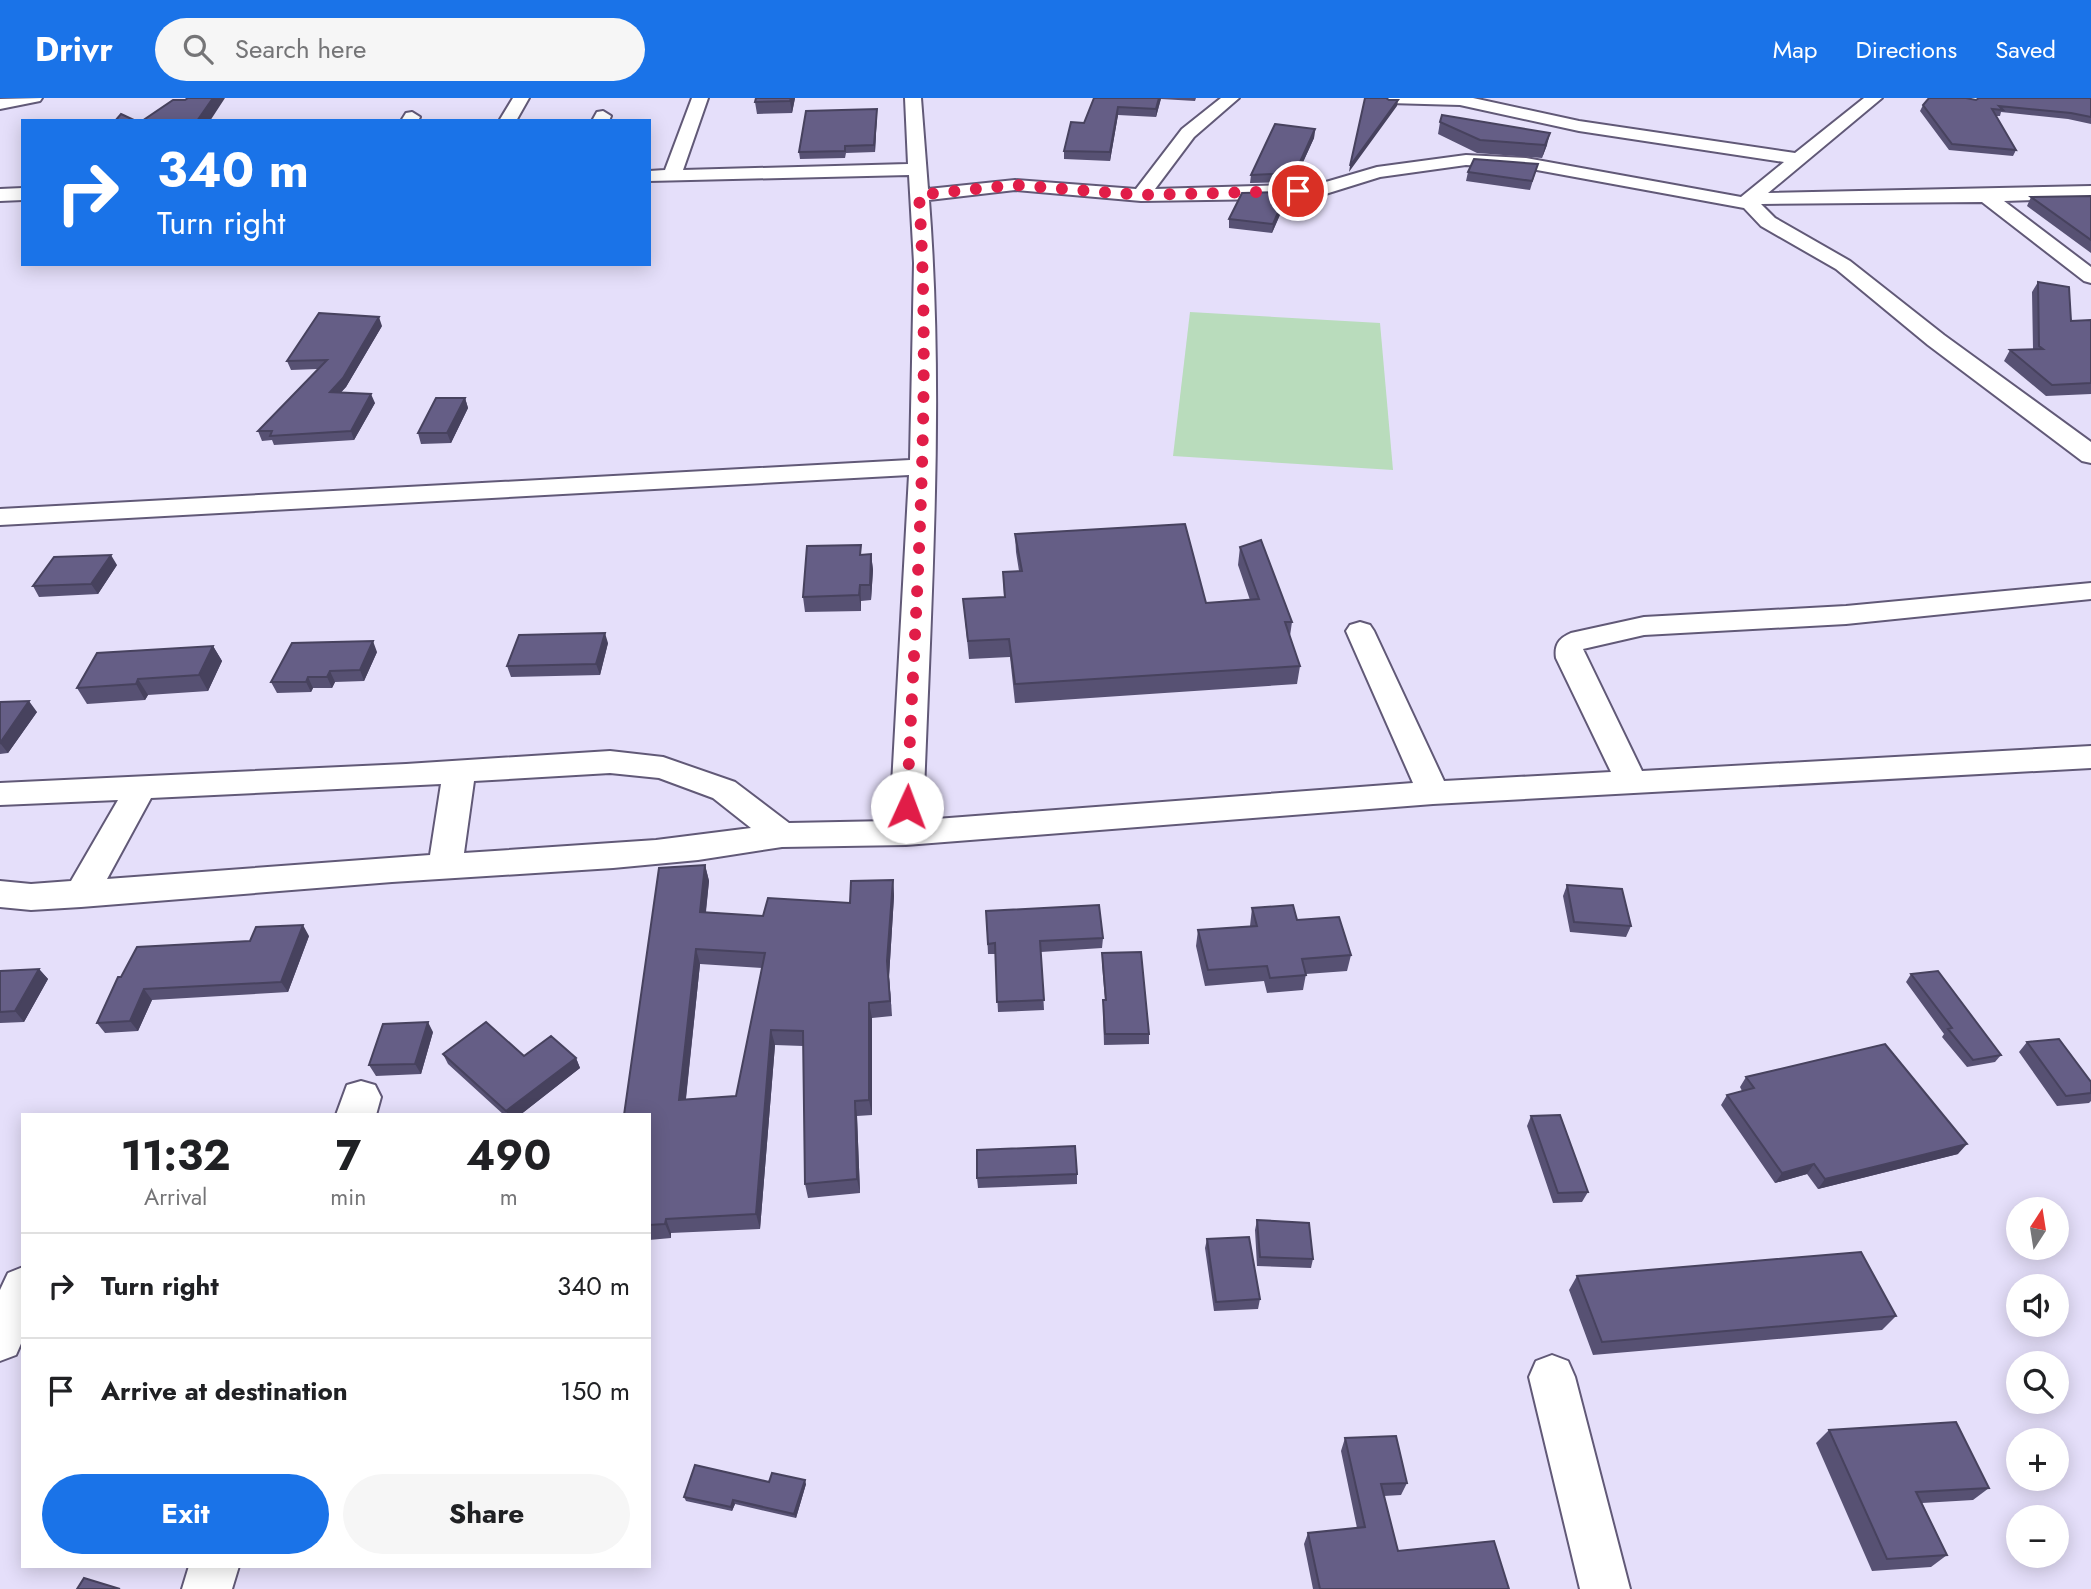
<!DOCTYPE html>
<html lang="en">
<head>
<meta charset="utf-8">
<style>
	body { margin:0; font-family:Jost,sans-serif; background:#f6f6f6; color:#202124; height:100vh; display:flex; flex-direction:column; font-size:26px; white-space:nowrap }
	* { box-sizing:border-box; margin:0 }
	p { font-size:23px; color:#757577 }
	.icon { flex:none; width:38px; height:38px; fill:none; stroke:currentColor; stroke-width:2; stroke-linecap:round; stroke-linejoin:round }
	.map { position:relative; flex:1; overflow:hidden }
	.side { position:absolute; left:21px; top:1015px; width:630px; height:455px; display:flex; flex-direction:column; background:#fff; border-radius:0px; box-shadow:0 4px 18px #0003 }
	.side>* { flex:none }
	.hud { position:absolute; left:21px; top:21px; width:630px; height:147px; border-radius:0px; box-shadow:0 4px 18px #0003; background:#1a73e8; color:#fff; overflow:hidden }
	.needle { width:46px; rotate:12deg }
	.tools { position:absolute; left:2006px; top:1099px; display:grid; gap:14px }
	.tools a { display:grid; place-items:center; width:63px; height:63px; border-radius:50%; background:#fff; box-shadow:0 4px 18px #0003; font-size:35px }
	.pin { position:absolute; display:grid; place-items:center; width:60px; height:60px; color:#fff; margin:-30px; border:4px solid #fff; border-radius:50%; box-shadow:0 2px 7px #0007 }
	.me { position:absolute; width:77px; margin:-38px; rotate:2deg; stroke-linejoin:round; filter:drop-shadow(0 0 5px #0008) }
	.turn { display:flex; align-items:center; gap:24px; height:147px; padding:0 21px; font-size:32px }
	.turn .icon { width:91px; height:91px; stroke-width:2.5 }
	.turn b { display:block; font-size:49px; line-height:60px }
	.eta { display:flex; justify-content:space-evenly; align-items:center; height:119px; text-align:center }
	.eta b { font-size:42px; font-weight:700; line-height:49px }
	.cta { display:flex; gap:14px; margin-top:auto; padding:14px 21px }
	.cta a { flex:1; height:80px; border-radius:42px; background:#1a73e8; color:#fff; font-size:28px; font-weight:700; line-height:80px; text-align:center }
	.cta a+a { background:#f6f6f6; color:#202124 }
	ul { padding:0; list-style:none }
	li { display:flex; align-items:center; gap:21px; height:105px; padding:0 21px; border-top:2px solid #e0e0e0 }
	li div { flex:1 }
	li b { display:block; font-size:26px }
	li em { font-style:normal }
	header { display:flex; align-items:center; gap:42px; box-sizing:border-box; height:98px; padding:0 35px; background:#1a73e8; color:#fff }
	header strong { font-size:33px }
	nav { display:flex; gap:38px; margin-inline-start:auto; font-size:24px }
	.search { width:490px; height:63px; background:#f6f6f6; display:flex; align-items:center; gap:18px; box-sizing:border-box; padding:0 24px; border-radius:38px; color:#757577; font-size:26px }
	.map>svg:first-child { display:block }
	.green { fill:#b9dcbc }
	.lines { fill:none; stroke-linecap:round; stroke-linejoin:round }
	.minor-casing { stroke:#615977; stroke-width:4 }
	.minor { fill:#fff; fill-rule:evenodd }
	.wall { fill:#575173; fill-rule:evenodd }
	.shaded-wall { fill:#47425e }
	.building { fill:#655e86; stroke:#47425e; stroke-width:2; fill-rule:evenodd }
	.route { stroke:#e11d48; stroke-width:12; stroke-dasharray:0 21.6 }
</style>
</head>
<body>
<header>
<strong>Drivr</strong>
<div class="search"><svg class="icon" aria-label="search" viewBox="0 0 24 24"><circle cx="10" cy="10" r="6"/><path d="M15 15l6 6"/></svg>Search here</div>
<nav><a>Map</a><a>Directions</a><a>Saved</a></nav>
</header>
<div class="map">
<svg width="2091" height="1491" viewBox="0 0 2091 1491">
	<rect width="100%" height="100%" fill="#e5dffa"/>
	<path class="green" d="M1190,214L1380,225L1393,372L1173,358Z"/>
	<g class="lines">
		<defs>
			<path id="minor" d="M42,0L40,3L0,11V1Z
				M513,0H529L516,23H499Z
				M692,0H708L683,72L908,66L905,0H921L928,91L1015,82L1136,91L1182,31L1221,0H1239L1194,39L1155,91L1319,86L1377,69L1466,57L1526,60L1741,99L1784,64L1579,33L1460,7L1389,5L1381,0H1473L1579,23L1795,55L1864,0H1882L1768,95L2091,88V100L2004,103L2091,169V185L2084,183L1982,104L1761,106L1775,120L1850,163L1944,237L2091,344V365L2082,363L1928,247L1836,171L1761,128L1744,110L1526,70L1466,67L1380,79L1319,98L1276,101L1141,103L1015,92L929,102C945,308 930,516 923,722L1413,685L1346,533L1350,527L1360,524L1370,527L1374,533L1444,683L1611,674L1556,560C1554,547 1559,540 1571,535L1644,519L1846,508L2091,485V501L1846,526L1644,537L1583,551L1642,673L2091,648V670L1433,706L906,747L782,749L698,762L613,770L392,784L81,809L31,812L0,809V783L31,786L71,783L118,702L0,707V685L406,666L610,653L663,659L735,684L789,725L890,723L909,377L0,427V411L910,362L914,165L909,77L649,83V73L665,72ZM610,675L659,680L713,700L751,730L656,742L464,755L474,683ZM441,686L430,757L107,781L151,700Z
				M1959,0H1982L1974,5L1961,3Z
				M603,13L611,18L609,23H592L597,14Z
				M412,14L420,19L418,23H401L406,15Z
				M23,90V102L0,103V91Z
				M361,983L375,987L381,999L376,1017H336L347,987Z
				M23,1169V1241L16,1257L0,1263V1192L8,1175Z
				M1552,1257L1568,1263L1575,1279L1630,1491H1580L1529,1279L1536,1263Z
				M189,1468H239L232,1491H182Z"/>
		</defs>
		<use href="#minor" class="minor-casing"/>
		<use href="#minor" class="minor"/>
	</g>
	<path class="wall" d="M795,0L792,15L757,16L755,4Z
		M1094,0H1196L1195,3L1161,1L1156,19L1118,17L1110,63L1064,61V53L1084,25Z
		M2091,0V26L2068,21L2001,14L2000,18H1996L2016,52L2013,58L1949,52L1920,13L1923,7L1976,2Z
		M877,11L875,54L846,55L845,60L800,61L799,54Z
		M1440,24L1547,47L1542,60L1477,55L1438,36Z
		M1315,31L1314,40L1294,84L1250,85L1251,77Z
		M1538,66L1530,92L1466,83L1468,74Z
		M1287,94L1286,103L1272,135L1229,130V121Z
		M2091,98V155L2027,108L2031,99Z
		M2038,184L2071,223L2091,222V296L2046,298L2004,263L2010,252L2033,251L2032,194Z
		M382,228L346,289L341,294L375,305L354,342L274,347L272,342L262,343L258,333L318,271L291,272L287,263Z
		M465,300L468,310L451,345L421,346L418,335Z
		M1015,436L1206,505L1250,502L1238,467L1240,449L1292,524L1290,538L1300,568L1297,586L1015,605L1010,559L969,561L963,501L1004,499L1003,474L1019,473L1016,454Z
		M871,456L873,472L871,502L861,503V513L805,514L803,499L862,457Z
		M117,467L98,496L39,499L33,488Z
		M608,545L600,577L511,579L507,568Z
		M213,548L222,563L208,593L148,597L145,602L87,606L77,590Z
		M377,554L364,583L335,584L332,590H313L311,594L277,595L271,584Z
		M0,604L37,614L8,655L0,656Z
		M705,767L709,783L706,814L763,818L850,805L893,782L894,798L889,879L892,918L872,920V1017L857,1018L860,1095L808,1100L805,1086L803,948L775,947L760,1131L671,1135V1140L649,1142V1017ZM700,866L762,870L736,998L686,1001Z
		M1567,787L1631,828L1626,839L1570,834L1563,798Z
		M1252,810L1297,822L1351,857L1347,873L1306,876L1303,892L1267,895L1264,883L1205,888L1196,848L1198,832L1250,828Z
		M986,813L1103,840L1102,850L1041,854L1044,912L998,914L995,856H988Z
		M309,838L288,894L152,902L138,933L105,935L97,925L118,879L250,843Z
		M1102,855L1149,936V946L1104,947L1103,912V902H1105L1102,865Z
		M39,871L48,881L24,924L0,925V873Z
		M1911,876L2001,957L1995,964L1967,969L1942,939L1944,936L1906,884Z
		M433,934L421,976L376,978L369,967Z
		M2027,944L2091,984V1003L2089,1005L2057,1008L2019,954Z
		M443,956L576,960L580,970L520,1017H504L448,966Z
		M1746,979L1958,1056L1818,1091L1807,1076L1775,1085L1721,1007L1727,997L1742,993L1740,989Z
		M1531,1018L1588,1094L1582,1104L1553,1105L1527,1028Z
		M1077,1076V1086L978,1090L977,1080Z
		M1257,1122L1313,1161L1311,1170L1257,1168L1255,1132Z
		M1207,1141L1260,1201L1258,1211L1214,1213L1205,1150Z
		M1577,1178L1896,1218L1882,1232L1593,1257L1569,1192Z
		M1829,1332L1989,1390L1973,1402L1922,1405L1947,1457L1931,1469L1872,1473L1816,1345Z
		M1345,1340L1407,1385L1401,1397L1384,1398L1398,1453L1509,1491H1313L1304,1446L1308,1435L1357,1430L1341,1353Z
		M769,1384L806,1386L796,1420L735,1406L732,1413L686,1403L684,1399Z"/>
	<path class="shaded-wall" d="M213,0H225L210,23H197Z
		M791,0H795L792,15L790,3Z
		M1159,0H1161L1156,19V11Z
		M1398,2L1397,8L1349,74L1350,68Z
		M1118,9V17L1110,63V54Z
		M877,11V18L875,54L874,47Z
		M1315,31L1314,40L1294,84L1295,75Z
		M1550,35L1547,47L1542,60L1545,47Z
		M1287,94L1286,103L1272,135L1273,126Z
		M379,219L382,228L346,289L333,303L330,294Z
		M371,296L375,305L354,342L351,333Z
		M465,300L468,310L451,345L447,335Z
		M871,456L873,472L871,502L870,487Z
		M111,457L117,467L98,496L91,486Z
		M860,487L861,503V513L859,497Z
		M605,535L608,545L600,577L596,566Z
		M373,543L377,554L364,583L360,572Z
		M213,548L222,563L208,593L199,577Z
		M330,573L335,584L332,590L327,579Z
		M308,579L313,590L311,594L306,584Z
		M138,581L148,597L145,602L136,586Z
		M29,603L37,614L8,655L0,645Z
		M705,767L709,783L704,829L700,814Z
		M893,782L894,798L889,879L892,918L887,863Z
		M303,827L309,838L288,894L281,884Z
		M696,851L700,866L684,1017L679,1002Z
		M39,871L48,881L24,924L15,913Z
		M144,891L152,902L138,933L130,923Z
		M869,905L872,920V1017L869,1002Z
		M428,924L433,934L421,976L415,966Z
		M771,932L775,947L760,1131L756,1116Z
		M576,960L580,970L520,1017H508L506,1013Z
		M855,1003L857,1018L860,1095L857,1081Z
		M1967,1046L1958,1056L1818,1091L1825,1081Z
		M1814,1066L1807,1076L1775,1085L1782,1075Z
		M666,1121L671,1135V1140L665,1126Z
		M805,1382L806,1386L796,1420L794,1416Z
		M733,1402L735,1406L732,1413L731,1409Z"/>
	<path class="building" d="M188,0H213L197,23H142L173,2H185Z
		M756,0H791L790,3L755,4Z
		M1094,0H1159L1156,11L1118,9L1110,54L1064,53L1071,24L1084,25Z
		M1365,0H1386L1389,2H1398L1350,68Z
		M1929,0H1966L1976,2L1979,0H2091V19L2071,15L1999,8L2003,12L1992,11L2016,52L1952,46L1923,7Z
		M877,11L874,47L845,48V53L799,54L806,13Z
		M121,16L136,23H115Z
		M1442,17L1550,35L1545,47L1480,42L1440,24Z
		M1275,26L1315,31L1295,75L1251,77Z
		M1474,61L1538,66L1532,83L1468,74Z
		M1287,94L1273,126L1229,121L1242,95Z
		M2091,98V142L2031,99Z
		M2038,184L2069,189L2071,223L2091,222V285L2052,287L2010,252L2043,251L2039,248Z
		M319,215L379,219L343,280L330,294L371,296L351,333L270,338L272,333H258L327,262L287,263Z
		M436,300H465L447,335H418Z
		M1185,426L1206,505L1259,501L1240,449L1261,442L1292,524H1285L1300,568L1015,586L1009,541L968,543L963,501L1005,499L1003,474L1022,473L1015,436Z
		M861,447L860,457L871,456L870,487H860L859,497L803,499L807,448Z
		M111,457L91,486L33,488L54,459Z
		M605,535L596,566L507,568L519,537Z
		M373,543L360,572L330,573L327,579H308L306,584H271L292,545Z
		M213,548L199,577L138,581L136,586L77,590L97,555Z
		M29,603L0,645V604Z
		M705,767L700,814L763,818L768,800L850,805L851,783L893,782L887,863L890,903L869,905V1002L855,1003L857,1081L805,1086L803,933L771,932L756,1116L666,1121L665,1126L649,1127V1017H624L659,770ZM696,851L765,855L736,998L679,1002Z
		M1567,787L1622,791L1631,828L1574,824Z
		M1099,807L1103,840L1040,843L1044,902L997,904L995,845L988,846L986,813Z
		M1293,807L1297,822L1339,819L1351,857L1302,861L1306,877L1270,880L1267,868L1208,872L1198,832L1257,828L1252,810Z
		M303,827L281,884L144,891L130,923L97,925L118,879H121L137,849L250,843L256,829Z
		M1141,854L1149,936H1105L1103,902H1106L1102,855Z
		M39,871L15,913L0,914V873Z
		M1938,873L2001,957L1973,962L1948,931L1952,930L1911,876Z
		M428,924L415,966L369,967L383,926Z
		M486,924L524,958L551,938L576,960L506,1013L443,956Z
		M2059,941L2091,984V995L2066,998L2027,944Z
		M1885,946L1967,1046L1825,1081L1814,1066L1782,1075L1727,997L1754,990L1746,979Z
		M1560,1017L1588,1094L1558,1095L1531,1018Z
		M1075,1048L1077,1076L977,1080V1052Z
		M1257,1122L1309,1125L1313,1161L1260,1159Z
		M1249,1139L1260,1201L1216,1204L1207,1141Z
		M1861,1154L1896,1218L1602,1244L1577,1178Z
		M1956,1324L1989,1390L1916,1394L1947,1457L1887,1461L1829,1332Z
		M1396,1338L1407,1385L1381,1386L1398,1453L1494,1443L1509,1491H1320L1308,1435L1365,1429L1345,1340Z
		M695,1367L769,1384L772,1375L805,1382L794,1416L733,1402L731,1409L684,1399Z
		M84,1480L120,1491H77Z"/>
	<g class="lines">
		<path class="route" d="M907,709C915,506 932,301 919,97L1015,87L1141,97L1298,93"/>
	</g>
</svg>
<div class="tools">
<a><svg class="needle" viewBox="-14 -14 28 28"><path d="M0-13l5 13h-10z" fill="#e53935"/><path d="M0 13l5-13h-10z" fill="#757577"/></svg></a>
<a><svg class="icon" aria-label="sound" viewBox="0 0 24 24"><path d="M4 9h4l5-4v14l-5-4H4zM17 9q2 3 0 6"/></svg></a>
<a><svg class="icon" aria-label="search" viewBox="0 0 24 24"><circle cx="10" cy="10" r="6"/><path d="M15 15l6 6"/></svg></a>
<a>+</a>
<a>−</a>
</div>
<div class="pin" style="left:1298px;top:93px;background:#d93025"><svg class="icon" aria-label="arrive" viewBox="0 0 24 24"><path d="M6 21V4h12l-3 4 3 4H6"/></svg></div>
<svg class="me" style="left:907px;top:709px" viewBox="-20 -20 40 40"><circle r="19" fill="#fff"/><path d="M0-13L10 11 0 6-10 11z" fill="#e11d48"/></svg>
<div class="hud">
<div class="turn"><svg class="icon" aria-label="right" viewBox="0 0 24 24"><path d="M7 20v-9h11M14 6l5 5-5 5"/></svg><div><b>340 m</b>Turn right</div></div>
</div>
<section class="side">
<div class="eta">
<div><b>11:32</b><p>Arrival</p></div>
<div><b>7</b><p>min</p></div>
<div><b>490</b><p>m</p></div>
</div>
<ul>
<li><svg class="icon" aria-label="right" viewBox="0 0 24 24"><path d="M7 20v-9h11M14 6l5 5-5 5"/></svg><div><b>Turn right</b></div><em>340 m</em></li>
<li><svg class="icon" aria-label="arrive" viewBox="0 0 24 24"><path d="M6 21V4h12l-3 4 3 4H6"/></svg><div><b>Arrive at destination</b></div><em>150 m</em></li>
</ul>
<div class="cta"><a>Exit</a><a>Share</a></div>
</section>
</div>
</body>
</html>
